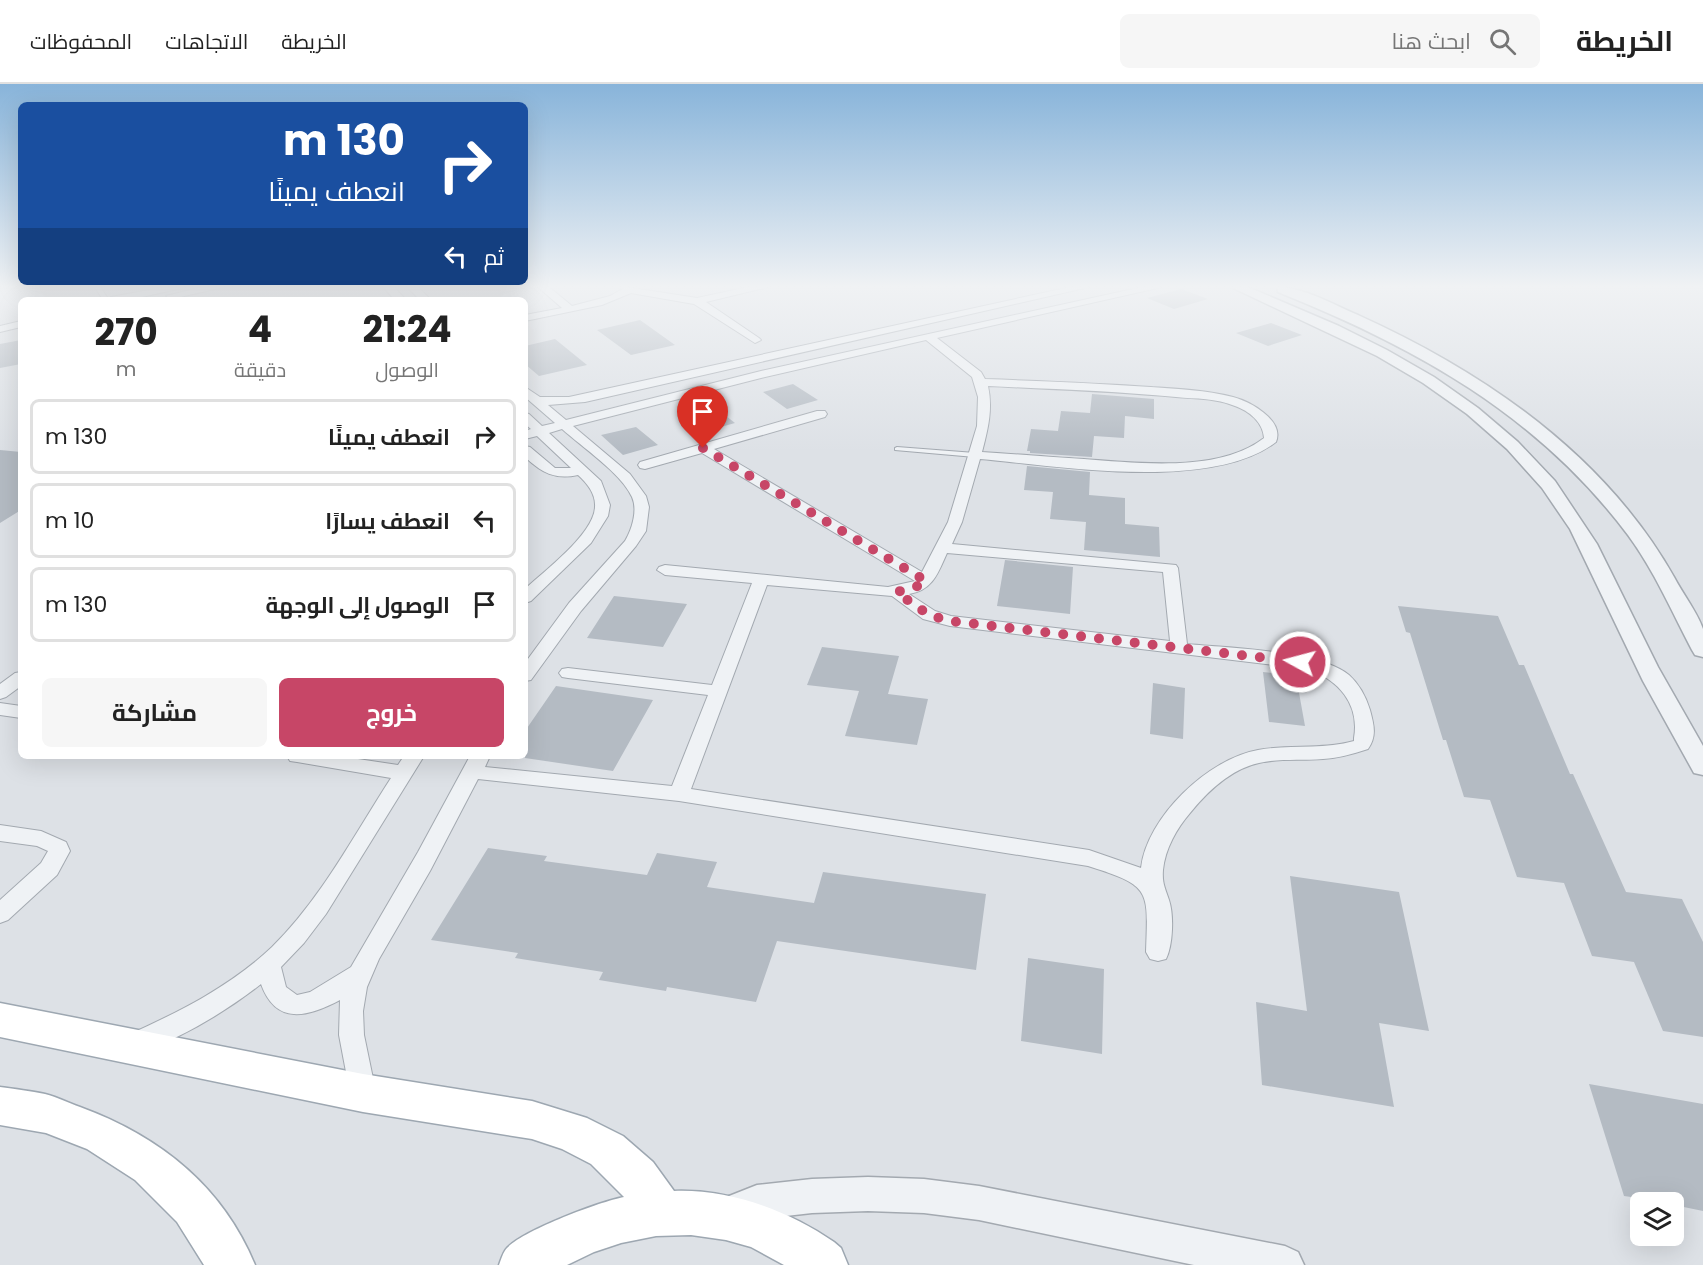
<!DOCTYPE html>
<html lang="ar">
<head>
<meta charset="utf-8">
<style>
	body { margin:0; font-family:Poppins,Cairo,sans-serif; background:#f6f6f6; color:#222; direction:rtl; height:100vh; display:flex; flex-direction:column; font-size:22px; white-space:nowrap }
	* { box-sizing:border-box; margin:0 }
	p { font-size:20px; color:#767676 }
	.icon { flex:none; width:33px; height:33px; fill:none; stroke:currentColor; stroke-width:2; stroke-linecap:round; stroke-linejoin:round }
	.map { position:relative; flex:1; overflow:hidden; direction:ltr }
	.sheet { position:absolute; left:18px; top:213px; width:510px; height:462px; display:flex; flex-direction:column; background:#fff; border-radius:9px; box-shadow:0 6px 24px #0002; direction:rtl }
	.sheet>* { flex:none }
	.hud { position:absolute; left:18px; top:18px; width:510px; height:183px; border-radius:9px; box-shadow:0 6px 24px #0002; direction:rtl; background:#1a4fa0; color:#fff; overflow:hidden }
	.buttons { position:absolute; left:1630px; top:1108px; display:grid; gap:12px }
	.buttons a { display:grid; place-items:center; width:54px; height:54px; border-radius:9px; background:#fff; box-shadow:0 6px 24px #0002; font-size:30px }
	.pin { position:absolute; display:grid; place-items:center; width:51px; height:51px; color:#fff; margin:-62px -26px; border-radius:50% 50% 50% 0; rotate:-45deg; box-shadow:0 0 6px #0007 }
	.pin .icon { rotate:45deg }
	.me { position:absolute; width:66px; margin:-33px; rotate:277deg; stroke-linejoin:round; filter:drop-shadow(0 0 4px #0008) }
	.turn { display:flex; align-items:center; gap:21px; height:126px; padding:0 24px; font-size:27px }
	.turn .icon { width:78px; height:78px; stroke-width:2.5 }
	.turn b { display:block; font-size:42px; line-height:51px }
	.then { display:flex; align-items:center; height:57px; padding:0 24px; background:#0003; gap:12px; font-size:22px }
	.eta { display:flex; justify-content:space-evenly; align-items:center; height:102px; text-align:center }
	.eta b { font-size:36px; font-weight:700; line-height:42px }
	.primary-button { display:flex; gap:12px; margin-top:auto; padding:12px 24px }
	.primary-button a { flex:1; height:69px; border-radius:9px; background:#c74667; color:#fff; font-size:24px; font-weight:700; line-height:69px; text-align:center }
	.primary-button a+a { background:#f6f6f6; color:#222 }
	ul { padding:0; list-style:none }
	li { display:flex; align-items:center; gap:18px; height:75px; margin:0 12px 9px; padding:0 12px; border:3px solid #e0e0e0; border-radius:9px }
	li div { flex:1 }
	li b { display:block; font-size:22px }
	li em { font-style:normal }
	header { display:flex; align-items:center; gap:36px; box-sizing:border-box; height:84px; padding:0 30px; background:#fff; border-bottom:2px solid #e0e0e0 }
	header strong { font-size:28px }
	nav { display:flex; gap:33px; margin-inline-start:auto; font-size:21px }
	.search { width:420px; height:54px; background:#f6f6f6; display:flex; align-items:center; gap:15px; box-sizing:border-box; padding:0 21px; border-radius:9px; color:#767676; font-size:22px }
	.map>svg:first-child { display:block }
	.building { fill:#b4bbc3 }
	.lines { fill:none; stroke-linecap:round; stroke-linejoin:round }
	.service-casing { stroke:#a3a9b0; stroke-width:2 }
	.minor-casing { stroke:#a3a9b0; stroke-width:2 }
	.tertiary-casing { stroke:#a3a9b0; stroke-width:3 }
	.primary-casing { stroke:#9da7b1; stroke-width:3 }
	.service { fill:#eff2f5; fill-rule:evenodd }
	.minor { fill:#eff2f5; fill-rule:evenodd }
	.tertiary { fill:#eff2f5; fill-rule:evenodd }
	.primary { fill:#fff; fill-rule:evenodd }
	.route { stroke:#c74667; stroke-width:10; stroke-dasharray:0 18 }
</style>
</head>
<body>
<header>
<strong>الخريطة</strong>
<div class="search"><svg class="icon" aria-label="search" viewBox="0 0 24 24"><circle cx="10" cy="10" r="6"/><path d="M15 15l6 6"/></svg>ابحث هنا</div>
<nav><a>الخريطة</a><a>الاتجاهات</a><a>المحفوظات</a></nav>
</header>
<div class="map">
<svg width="1703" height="1181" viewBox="0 0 1703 1181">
	<rect width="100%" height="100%" fill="#dde1e6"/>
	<path class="building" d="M1181,205L1208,215L1174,225L1147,214Z
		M640,236L675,261L631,271L597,246Z
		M1271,239L1302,251L1268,262L1236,249Z
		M555,255L587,281L539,292L525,280V262Z
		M21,256V280L0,284V260Z
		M793,300L818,316L787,325L763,308Z
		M1092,310L1154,315V335L1125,332L1124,354L1094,352L1092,373L1030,369V367H1027L1031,345L1058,347L1061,327L1090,329Z
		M712,321L735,339L703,348L679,330Z
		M636,343L658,361L623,371L601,351Z
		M0,366L21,368V426L0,439Z
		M1027,382L1090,388L1089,411L1125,414V440L1159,443L1160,473L1084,466L1086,438L1050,435L1053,408L1024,406Z
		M1005,476L1073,483L1070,530L997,522Z
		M614,512L687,520L663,563L587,554Z
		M1398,522L1498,532L1519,581H1524L1570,690H1573L1626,808L1682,815L1703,858V953L1663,947L1634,878L1592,872L1564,799L1517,793L1490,716L1464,713L1446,656H1443L1410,549L1406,548Z
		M822,563L899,572L888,610L928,615L917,661L845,652L859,607L807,601Z
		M1263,588L1296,592L1305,642L1269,638Z
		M1153,599L1185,604L1183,655L1150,650Z
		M556,602L653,616L613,687L525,674V647Z
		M488,764L547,772L544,777L647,791L657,769L717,778L707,803L814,819L823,788L986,810L976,886L777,857L756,918L667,903L666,907L599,896L603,888L515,874L518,869L431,856Z
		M1290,792L1399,808L1429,947L1379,939L1394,1023L1262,1001L1256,918L1307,927Z
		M1028,874L1104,885L1102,970L1021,957Z
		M1589,1000L1703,1020V1127L1674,1121V1119L1624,1112Z"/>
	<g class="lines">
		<defs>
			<path id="service" d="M95,203H100L109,216H103Z
				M897,363L975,369L978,371L975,373L895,366V364Z"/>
			<path id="minor" d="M165,203H187L128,216H106L111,213Z
				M202,203H224L171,215L166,212Z
				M383,203H394L406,216H395Z
				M407,203H418L431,216H420Z
				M538,203H549L572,222L610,212L626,203L697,214L748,203H768L706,218L759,254L761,256L755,259L694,220L631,209L602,221L525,237V231L562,224Z
				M1070,203H1089L585,318L548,321L566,336L761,287L1142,203H1162L937,254L981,288L985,295C1040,297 1095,299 1151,303C1178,305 1206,306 1233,313C1249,317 1285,336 1276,358C1211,408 1059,382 980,375L962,438L952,460L1176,481L1178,484L1187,560C1227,564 1319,566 1349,591C1359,600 1366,613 1370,626C1374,641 1377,652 1368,665C1353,670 1339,674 1323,675C1302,677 1280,674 1259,679C1231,685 1208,707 1190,729C1177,744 1165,765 1163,786C1162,799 1165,804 1169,816C1174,831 1173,861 1166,875L1158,877L1150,875L1146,868C1148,806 1152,802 1088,782L679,717L478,695L430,787L379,875L367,903L363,927L364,951L376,1009L372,1017L363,1021L354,1017L350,1009L339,951L340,916C308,933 276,942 261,900C224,929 181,954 137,970L128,967L124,959L128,951C179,928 231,902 272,863C321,815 354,751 391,694L297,678L290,677L287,672H338L398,681L404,672H424L326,830L304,859L281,883L286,903L297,911L310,908L351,883L418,768L470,672H490L485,683L672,702L708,611L568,594L562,593L559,589L562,585L568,584L712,601L752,499L665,491L657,486L659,483L665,481L888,503L915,497L702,369L645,385L640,384L638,381L640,378L817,327H825L827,330L825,333L714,365L922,488L948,438L977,342L978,313L972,293L926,256L761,294L573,342L630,390L646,412L649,423L646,447L636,462L581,527L531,596L525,597V579L569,519L625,457C632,445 638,426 632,413C621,389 582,363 562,345L549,349L601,397L610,421L608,432L591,459L531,517L525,519V505C544,487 594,450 595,423C596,410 587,399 578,391C555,396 542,389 525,373V362L530,363L555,384H571L537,352L525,355V347L531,345L525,340V329L529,330L542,342L555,339L525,313V303L540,313H569ZM988,302C1051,305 1113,307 1176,313C1196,315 1216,314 1235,322C1249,327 1263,338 1264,354C1219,389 1138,379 1084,375C1050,373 1016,370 982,368C988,345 993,325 988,302ZM947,469L1163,488L1170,557L951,532L935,527L909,510C933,506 938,489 947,469ZM767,501L892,512L923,535L950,542L1307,585C1338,595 1360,620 1354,654V657C1322,666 1290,660 1258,666C1208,675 1147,733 1141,784L1089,766L691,705Z
				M21,237V243L0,248V242Z
				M21,588V602L6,613L0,615V600L15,589Z
				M0,619L21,622V634L0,631Z
				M0,741L41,747L66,758L70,767L57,791L8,836L0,839V816L41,779L48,767L37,762L0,757Z"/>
			<path id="tertiary" d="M1231,203H1248L1339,242L1387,266L1434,293L1478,324L1518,358L1555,397L1597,460L1658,583L1703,662V691L1694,689L1643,597L1570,445L1542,404L1507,365L1467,330L1423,299L1377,272Z
				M1277,203C1304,203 1334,221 1358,231C1484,288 1605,371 1674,493C1683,510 1697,528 1703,545C1703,553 1703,564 1703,573L1695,571L1692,566C1672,528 1654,486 1628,451C1537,330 1415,263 1278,208Z
				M868,1093L924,1095L979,1102L1285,1162L1298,1168L1304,1181H1194L979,1136L924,1129L868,1127L812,1129L759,1135L727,1149L714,1144L709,1131L714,1118L757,1101L812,1095Z"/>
			<path id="primary" d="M0,919L363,990L532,1017L587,1034L623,1052L653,1078L674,1107C730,1105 787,1126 834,1158L841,1164L848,1181H784L751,1163L726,1156L691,1151L656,1152L621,1159L594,1168L567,1181H499C501,1176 503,1168 507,1164C524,1146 599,1118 624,1113L591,1080L562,1065L532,1055L363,1028L0,953Z
				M0,1003C15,1005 31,1007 45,1010C57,1013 69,1019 80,1023C159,1052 222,1101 255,1181H204L177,1138L135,1096L87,1065L46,1049L0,1041Z"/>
		</defs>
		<use href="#service" class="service-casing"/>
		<use href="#minor" class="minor-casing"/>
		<use href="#tertiary" class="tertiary-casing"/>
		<use href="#primary" class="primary-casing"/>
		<use href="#service" class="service"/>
		<use href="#minor" class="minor"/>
		<use href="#tertiary" class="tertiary"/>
		<use href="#primary" class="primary"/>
	</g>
	<linearGradient id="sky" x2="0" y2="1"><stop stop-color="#88b4da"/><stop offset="0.55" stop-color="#f0f2f4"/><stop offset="1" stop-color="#f0f2f4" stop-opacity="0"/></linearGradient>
	<rect width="1703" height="368" fill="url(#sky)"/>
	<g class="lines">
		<path class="route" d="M703,364L926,497L914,504L896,508L929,531L950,537L1300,578"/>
	</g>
</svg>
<div class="buttons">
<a><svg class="icon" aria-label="layers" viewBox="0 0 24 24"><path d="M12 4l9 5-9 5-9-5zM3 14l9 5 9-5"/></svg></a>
</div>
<div class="pin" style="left:703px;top:364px;background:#d93025"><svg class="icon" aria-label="arrive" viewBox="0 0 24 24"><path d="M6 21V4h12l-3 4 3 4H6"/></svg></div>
<svg class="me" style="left:1300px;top:578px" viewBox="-20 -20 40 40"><circle r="17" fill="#c74667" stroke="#fff" stroke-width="3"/><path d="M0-11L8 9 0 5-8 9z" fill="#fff"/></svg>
<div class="hud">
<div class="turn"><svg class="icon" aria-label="right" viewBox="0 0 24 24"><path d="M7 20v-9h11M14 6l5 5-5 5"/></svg><div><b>130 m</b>انعطف يمينًا</div></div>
<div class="then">ثم<svg class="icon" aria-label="left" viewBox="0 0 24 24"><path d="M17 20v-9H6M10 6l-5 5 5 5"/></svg></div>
</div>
<section class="sheet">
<div class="eta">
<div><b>21:24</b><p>الوصول</p></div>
<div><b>4</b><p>دقيقة</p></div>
<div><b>270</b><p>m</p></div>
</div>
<ul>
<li><svg class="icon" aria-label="right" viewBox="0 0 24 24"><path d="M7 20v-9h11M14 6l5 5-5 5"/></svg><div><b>انعطف يمينًا</b></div><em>130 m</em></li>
<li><svg class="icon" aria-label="left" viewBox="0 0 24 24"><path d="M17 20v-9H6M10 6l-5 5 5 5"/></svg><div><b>انعطف يسارًا</b></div><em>10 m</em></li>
<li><svg class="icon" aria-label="arrive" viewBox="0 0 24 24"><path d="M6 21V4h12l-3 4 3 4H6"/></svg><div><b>الوصول إلى الوجهة</b></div><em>130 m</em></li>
</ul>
<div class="primary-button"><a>خروج</a><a>مشاركة</a></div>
</section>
</div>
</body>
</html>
